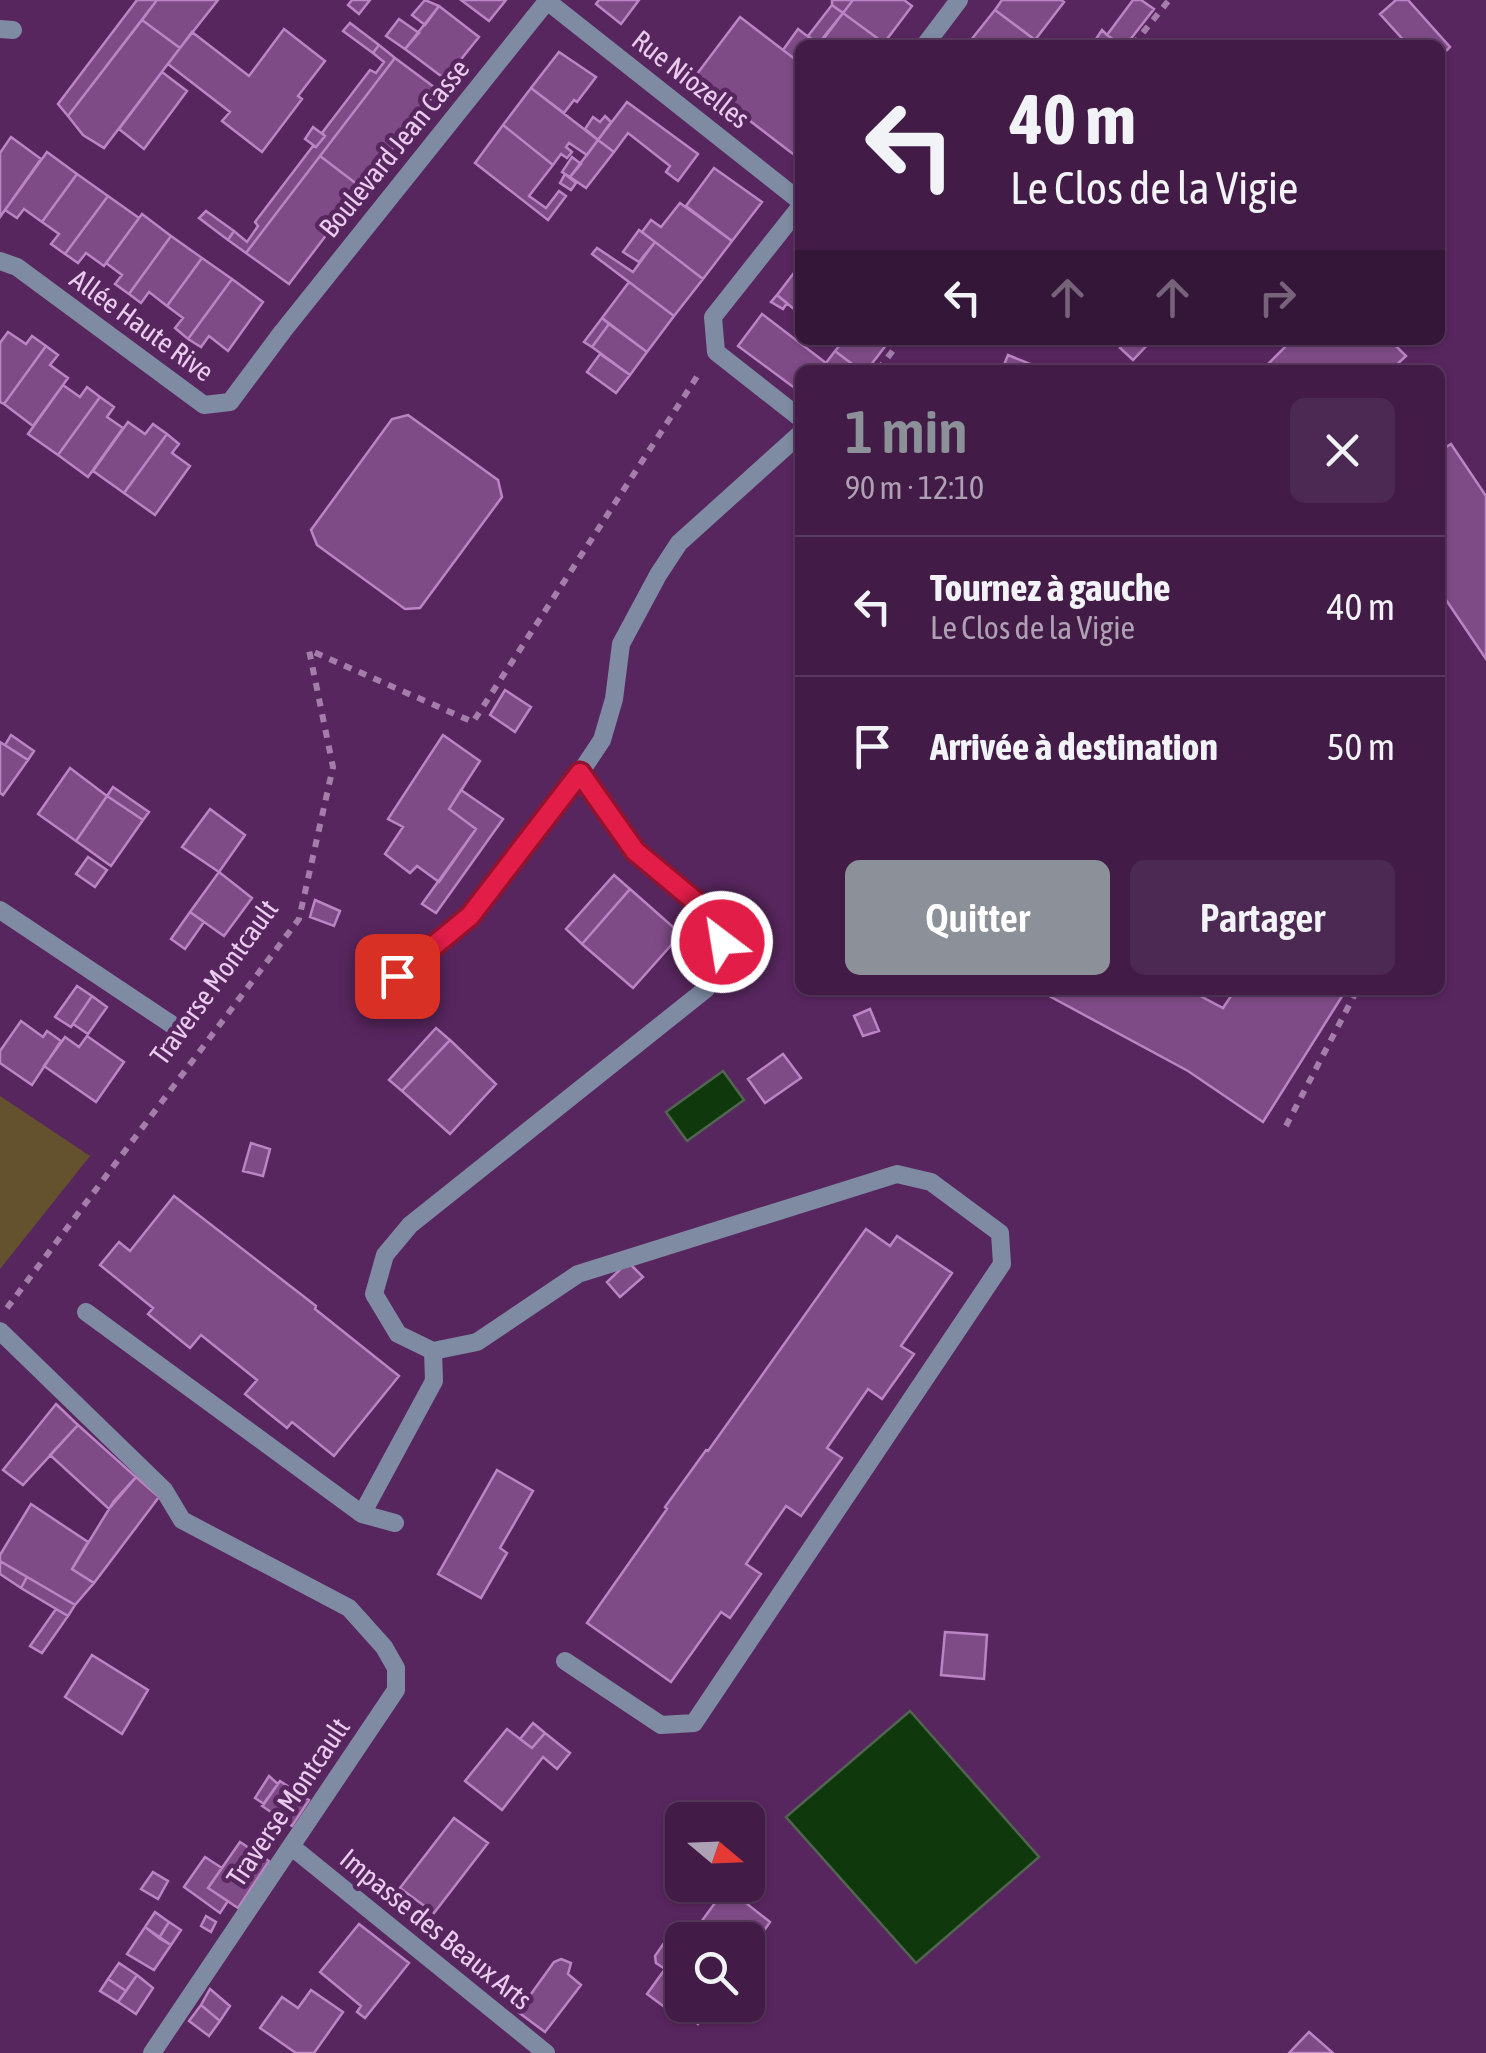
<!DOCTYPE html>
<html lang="fr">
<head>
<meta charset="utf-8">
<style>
	body { margin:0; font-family:"Asap Condensed",sans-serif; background:#4c2952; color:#f1f3f6; height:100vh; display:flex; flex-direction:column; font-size:38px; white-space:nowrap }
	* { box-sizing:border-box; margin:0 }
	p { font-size:32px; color:#aea1b4 }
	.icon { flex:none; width:55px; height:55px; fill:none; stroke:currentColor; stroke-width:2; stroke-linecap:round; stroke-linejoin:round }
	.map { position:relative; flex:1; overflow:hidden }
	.side { position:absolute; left:795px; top:365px; width:650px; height:630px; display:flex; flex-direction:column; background:#421c47; border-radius:15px; box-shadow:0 2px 8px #0004,0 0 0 2px #5a3a60 }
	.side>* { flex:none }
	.hud { position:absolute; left:795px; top:40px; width:650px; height:305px; border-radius:15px; box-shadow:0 2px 8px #0004,0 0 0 2px #5a3a60; background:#421c47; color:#f1f3f6; overflow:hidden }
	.needle { width:65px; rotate:109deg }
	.buttons { position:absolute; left:665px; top:1802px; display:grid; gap:20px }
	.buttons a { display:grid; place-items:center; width:100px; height:100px; border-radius:15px; background:#421c47; box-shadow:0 2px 8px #0004,0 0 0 2px #5a3a60; font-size:50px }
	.pin { position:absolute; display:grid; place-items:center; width:85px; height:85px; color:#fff; margin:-42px; border-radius:20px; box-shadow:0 5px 15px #0006 }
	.me { position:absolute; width:110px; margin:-55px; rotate:329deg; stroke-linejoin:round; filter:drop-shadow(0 0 8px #0008) }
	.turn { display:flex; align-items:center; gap:35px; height:210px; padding:0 50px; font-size:45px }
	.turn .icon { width:130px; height:130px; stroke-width:2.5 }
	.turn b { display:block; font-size:70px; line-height:85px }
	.lanes { display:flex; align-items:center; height:95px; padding:0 50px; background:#0003; justify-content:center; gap:50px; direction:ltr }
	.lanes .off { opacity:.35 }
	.round { display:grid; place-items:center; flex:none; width:105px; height:105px; border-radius:15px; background:#4c2952 }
	.overview { display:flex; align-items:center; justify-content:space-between; height:170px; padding:0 50px }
	h1 { font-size:60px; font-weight:600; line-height:75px; color:#8c9099 }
	.action { display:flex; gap:20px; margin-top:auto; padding:20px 50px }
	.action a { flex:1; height:115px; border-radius:15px; background:#8c9099; color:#fff; font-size:40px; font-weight:600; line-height:115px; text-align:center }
	.action a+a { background:#4c2952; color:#f1f3f6 }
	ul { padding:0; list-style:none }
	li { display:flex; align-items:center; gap:30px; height:140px; padding:0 50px; border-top:2px solid #5a3a60 }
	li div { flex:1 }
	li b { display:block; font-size:38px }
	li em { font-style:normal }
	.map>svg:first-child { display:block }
	.green { fill:#64512d }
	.water { fill:#10380d; stroke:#516550; stroke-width:2.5 }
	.building { fill:#7f4b87; stroke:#bb84c4; stroke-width:2.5 }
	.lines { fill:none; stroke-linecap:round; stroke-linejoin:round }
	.path { stroke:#a47daa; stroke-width:6; stroke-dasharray:8 8; stroke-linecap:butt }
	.minor { stroke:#7e8ba2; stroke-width:18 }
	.route-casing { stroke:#92132f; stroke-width:25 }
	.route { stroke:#e11d48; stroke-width:18 }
	.labels { text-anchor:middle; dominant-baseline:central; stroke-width:9; stroke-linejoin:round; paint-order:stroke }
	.street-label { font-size:28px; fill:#eacdee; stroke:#58265f }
</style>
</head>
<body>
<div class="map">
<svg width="1486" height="2053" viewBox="0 0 1486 2053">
	<rect width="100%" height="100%" fill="#58265f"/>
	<path class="green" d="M0,1096L90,1156L0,1269Z"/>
	<path class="water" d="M723,1071L744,1100L687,1141L666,1112Z
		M910,1711L1039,1857L916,1963L786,1817Z"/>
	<path class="building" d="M137,0H157L68,116L58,104Z
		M157,0H218L180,48L142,20Z
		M352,0H370L359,14L348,5Z
		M425,0L439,6L425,25L412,15Z
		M461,0H506L489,21Z
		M599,0H639L621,24L596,4Z
		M832,0H853L843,13L832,5Z
		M853,0H904L912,6L884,43L843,13Z
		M1002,0H1061L1064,2L1035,40L995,10Z
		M1133,0H1141L1154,9L1126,45H1121L1107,35Z
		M1396,0H1408L1450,47L1440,57V45H1408L1380,14Z
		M832,5L843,13L818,44L808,36Z
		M439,6L479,37L445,79L405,49Z
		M995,10L1034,39L1029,45H967Z
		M843,13L884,43L819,45Z
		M740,17L800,63V153L797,157L694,78Z
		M399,19L419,33L405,49L386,36Z
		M142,20L180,48L104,148L83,135L68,116Z
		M350,23L379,45L373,53L343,31Z
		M284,29L325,61L298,96L302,99L262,152L222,121L230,112L168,64L192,32L249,76Z
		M798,29L819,45H800V63L783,50Z
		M1102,30L1107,35L1121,45H1098L1094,42Z
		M379,45L395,58L246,253L228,240L234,231L247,242L258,226L255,222L313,146L316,147L325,136L322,133L370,70L376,73L384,62L373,53Z
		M559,52L596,77L577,102L574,100L564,113L531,88Z
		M395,58L438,90L362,188L320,156Z
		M162,72L187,91L144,149L119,129Z
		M531,88L598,140L587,155L569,143L566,147L572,152L567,158L561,154L553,165L503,125Z
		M627,102L698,154L678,181L666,172L670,166L628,133L614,152L598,140Z
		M605,116L611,122L598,140L585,129L593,117L600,122Z
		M503,125L553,165L529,196L546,208L559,191L566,196L548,220L475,163Z
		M313,127L325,136L316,147L305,139Z
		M11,137L41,159L0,217V153Z
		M598,140L614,152L586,188L570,177Z
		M47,152L77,174L42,222L24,209L17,218L5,210Z
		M320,156L362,188L289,284L246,253Z
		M572,157L581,164L570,177L562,172Z
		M714,168L762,202L732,241L686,206Z
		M77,174L108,196L65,254L51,244L59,234L42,222Z
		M565,174L576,183L571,190L560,183Z
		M108,196L139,218L104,266L86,253L78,263L65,254Z
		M680,203L732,241L703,279L642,232L651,220L661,227Z
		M206,211L234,231L228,240L199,218Z
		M142,214L171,236L129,294L115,284L122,275L106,263Z
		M639,230L655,242L639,262L623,252Z
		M171,236L202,258L167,306L149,292L141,303L129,294Z
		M655,242L703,279L674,316L592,254L597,248L633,272Z
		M202,258L232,279L188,339L175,328L183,318L167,306Z
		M800,265V314L777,295Z
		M232,279L263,302L228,351L209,336L201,347L188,339Z
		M629,282L674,316L647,352L602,318Z
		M777,295L787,303L783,309L771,302Z
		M762,314L826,363L835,351L860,370H800V392L738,346Z
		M602,318L609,324L592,347L584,342Z
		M609,324L647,352L630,375L592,347Z
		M8,332L26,344L32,336L46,346L4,404L0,402V343Z
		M844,340H890L867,370H860L835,351Z
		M1127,340H1152L1133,360L1120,348Z
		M1292,340H1390L1406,356L1391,370H1262Z
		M46,346L58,355L50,365L68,378L33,426L4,404Z
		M600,354L630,375L616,393L587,372Z
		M1008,355L1045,370H1002Z
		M63,385L80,397L87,387L100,397L58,455L28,434Z
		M100,397L114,407L107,417L123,428L88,477L58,455Z
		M408,415L498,480L502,497L420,608L405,609L317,545L311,530L392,419Z
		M128,422L145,434L153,424L167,434L124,493L93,471Z
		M167,434L179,444L172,453L190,466L155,515L124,493Z
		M1451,444L1486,496V659L1440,591V451Z
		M505,690L531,707L515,732L490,715Z
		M11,735L34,751L28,760L5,745Z
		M443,735L480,761L449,809L476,829L439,882L417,866L410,873L385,854L403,827L388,819Z
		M0,742L28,760L3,795L0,793Z
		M70,768L107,796L76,841L38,814Z
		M113,787L149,812L143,820L107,796Z
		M461,790L503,819L436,913L422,904L476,829L449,809Z
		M107,796L143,820L111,866L76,841Z
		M210,809L245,835L219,872L182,847Z
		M88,857L107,870L95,887L76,874Z
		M219,872L252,898L224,936L190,912Z
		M614,875L630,889L582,944L566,929Z
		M630,889L681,934L633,988L582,944Z
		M315,900L340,911L334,926L310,917Z
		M190,912L204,922L185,949L171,939Z
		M77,986L92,996L71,1027L55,1017Z
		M1038,990H1189L1223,1008L1235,990H1346L1263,1122L1188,1071Z
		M92,996L107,1007L88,1034L73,1024Z
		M870,1009L879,1031L863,1036L854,1016Z
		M21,1021L43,1037L47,1031L61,1041L32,1085L0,1063V1051Z
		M436,1028L450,1040L402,1091L389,1080Z
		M87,1036L124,1062L96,1102L44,1066L65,1037L79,1047Z
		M450,1040L496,1084L450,1134L402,1091Z
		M783,1054L801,1078L765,1103L748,1079Z
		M251,1143L270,1149L263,1176L243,1171Z
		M174,1196L316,1306L315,1309L399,1376L334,1456L292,1422L287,1428L245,1394L257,1380L201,1335L190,1348L148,1314L153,1308L100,1265L119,1242L130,1251Z
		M866,1229L890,1246L897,1236L952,1273L901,1346L914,1354L882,1399L868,1389L827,1448L842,1458L801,1516L786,1506L746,1564L761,1574L730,1618L721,1612L671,1682L587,1623L667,1509L665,1507L706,1450L708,1451Z
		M628,1262L643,1277L620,1297L607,1282Z
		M56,1404L78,1425L23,1485L3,1470Z
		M78,1425L136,1477L109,1509L50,1455Z
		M497,1470L533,1491L500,1548L507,1553L481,1598L438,1574Z
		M136,1477L159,1497L94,1583L72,1569L114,1501Z
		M31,1504L88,1542L72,1569L94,1583L75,1605L0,1561V1555Z
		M0,1561L27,1577L21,1588L0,1574Z
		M27,1577L75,1605L68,1616L21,1588Z
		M56,1609L68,1616L42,1653L30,1646Z
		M945,1632L987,1635L984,1679L941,1675Z
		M92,1655L148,1690L122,1734L65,1697Z
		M533,1723L545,1733L532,1748L520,1739Z
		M507,1729L532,1748L545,1733L570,1753L557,1769L543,1757L502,1810L465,1781Z
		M269,1776L278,1784L264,1804L255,1798Z
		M280,1781L309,1800L292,1826L262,1806Z
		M454,1818L488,1843L434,1913L400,1888Z
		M240,1842L269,1861L238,1908L208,1888Z
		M205,1857L222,1868L208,1888L228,1901L220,1913L184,1887Z
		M153,1872L168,1881L158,1899L141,1889Z
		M728,1885H745L737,1896L770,1922L748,1954V1940H682V2005H713L698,2024L686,2015L682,2020L647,1994L665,1969L656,1963L655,1956L677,1924L683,1922L696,1929Z
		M155,1912L169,1922L159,1938L145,1927Z
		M206,1916L216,1922L211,1932L201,1926Z
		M169,1922L181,1930L171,1945L159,1938Z
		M359,1924L409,1963L365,2018L357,2012L361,2006L320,1972Z
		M145,1927L171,1945L154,1970L127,1954Z
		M561,1959L571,1963L568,1974L581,1985L545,2032L518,2012L554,1962Z
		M119,1963L137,1975L126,1991L108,1979Z
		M137,1975L153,1988L136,2014L118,2002Z
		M108,1979L126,1991L118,2002L100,1991Z
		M210,1989L230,2006L220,2021L201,2005Z
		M311,1990L343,2012L314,2053H296L260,2028L282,1997L298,2008Z
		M201,2005L220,2021L209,2036L189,2021Z
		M1309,2032L1333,2053H1289Z"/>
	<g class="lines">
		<path class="path" d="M1133,45L1169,0
			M878,370L901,340
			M1286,1126L1357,990
			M7,1308L299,919L333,767L309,650L473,722L700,372"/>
		<path class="minor" d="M547,1L800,201
			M0,29L13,30
			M925,45L959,0
			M800,207L713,317L716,352L800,418
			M0,261L17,267L204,405L230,402L283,331L548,0
			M0,910L171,1024
			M373,996L469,916L580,773
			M86,1312L362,1514L395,1523
			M0,1331L164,1490L182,1520L349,1608L384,1647L396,1668V1690L152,2053
			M362,1514L434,1381L433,1351
			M565,1661L661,1725L694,1723L1002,1264L1000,1233L931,1182L897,1174L578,1274L477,1342L433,1351L398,1334L374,1294L385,1255L410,1225L706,989C749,908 679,899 634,850C614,827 597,798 580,773L602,740L614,699L621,644L658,575L679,543L800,434
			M292,1847L546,2053"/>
	</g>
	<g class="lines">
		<defs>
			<path id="route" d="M397,976L470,916L580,773L635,851L713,916L722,942"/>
		</defs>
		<use href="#route" class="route-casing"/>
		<use href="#route" class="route"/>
	</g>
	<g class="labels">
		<g class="street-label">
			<text transform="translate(691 79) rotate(38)">Rue Niozelles</text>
			<text transform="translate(394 148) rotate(-51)">Boulevard Jean Casse</text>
			<text transform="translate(142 325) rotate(36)">Allée Haute Rive</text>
			<text transform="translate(214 982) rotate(-54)">Traverse Montcault</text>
			<text transform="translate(288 1802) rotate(-56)">Traverse Montcault</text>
			<text transform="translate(436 1929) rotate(39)">Impasse des Beaux Arts</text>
		</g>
	</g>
</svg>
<div class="buttons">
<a><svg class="needle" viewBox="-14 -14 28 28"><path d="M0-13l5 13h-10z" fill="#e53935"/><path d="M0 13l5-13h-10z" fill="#aea1b4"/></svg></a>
<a><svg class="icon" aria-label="search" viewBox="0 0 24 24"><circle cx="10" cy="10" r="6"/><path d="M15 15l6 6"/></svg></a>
</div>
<div class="pin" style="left:397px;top:976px;background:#d93025"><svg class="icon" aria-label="arrive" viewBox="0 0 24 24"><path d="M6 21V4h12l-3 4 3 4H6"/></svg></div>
<svg class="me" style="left:722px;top:942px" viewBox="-20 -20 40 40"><circle r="17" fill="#e11d48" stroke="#fff" stroke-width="3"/><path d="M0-11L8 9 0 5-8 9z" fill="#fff"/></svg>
<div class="hud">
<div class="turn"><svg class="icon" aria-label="left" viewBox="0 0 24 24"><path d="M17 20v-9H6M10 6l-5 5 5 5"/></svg><div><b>40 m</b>Le Clos de la Vigie</div></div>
<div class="lanes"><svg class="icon" aria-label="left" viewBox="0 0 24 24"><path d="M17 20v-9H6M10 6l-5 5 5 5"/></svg><svg class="icon off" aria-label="ahead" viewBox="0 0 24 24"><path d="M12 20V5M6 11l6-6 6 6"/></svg><svg class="icon off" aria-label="ahead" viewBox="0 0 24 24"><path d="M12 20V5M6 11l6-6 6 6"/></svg><svg class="icon off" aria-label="right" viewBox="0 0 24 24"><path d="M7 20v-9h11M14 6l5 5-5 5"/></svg></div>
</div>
<section class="side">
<div class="overview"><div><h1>1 min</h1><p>90 m · 12:10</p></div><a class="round"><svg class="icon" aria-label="close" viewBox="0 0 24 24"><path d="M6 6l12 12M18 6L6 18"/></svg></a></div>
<ul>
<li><svg class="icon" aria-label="left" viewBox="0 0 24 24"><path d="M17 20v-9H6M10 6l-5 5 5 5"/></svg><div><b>Tournez à gauche</b><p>Le Clos de la Vigie</p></div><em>40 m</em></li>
<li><svg class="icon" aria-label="arrive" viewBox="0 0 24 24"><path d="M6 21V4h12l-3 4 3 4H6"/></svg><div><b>Arrivée à destination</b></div><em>50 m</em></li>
</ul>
<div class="action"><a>Quitter</a><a>Partager</a></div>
</section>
</div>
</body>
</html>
